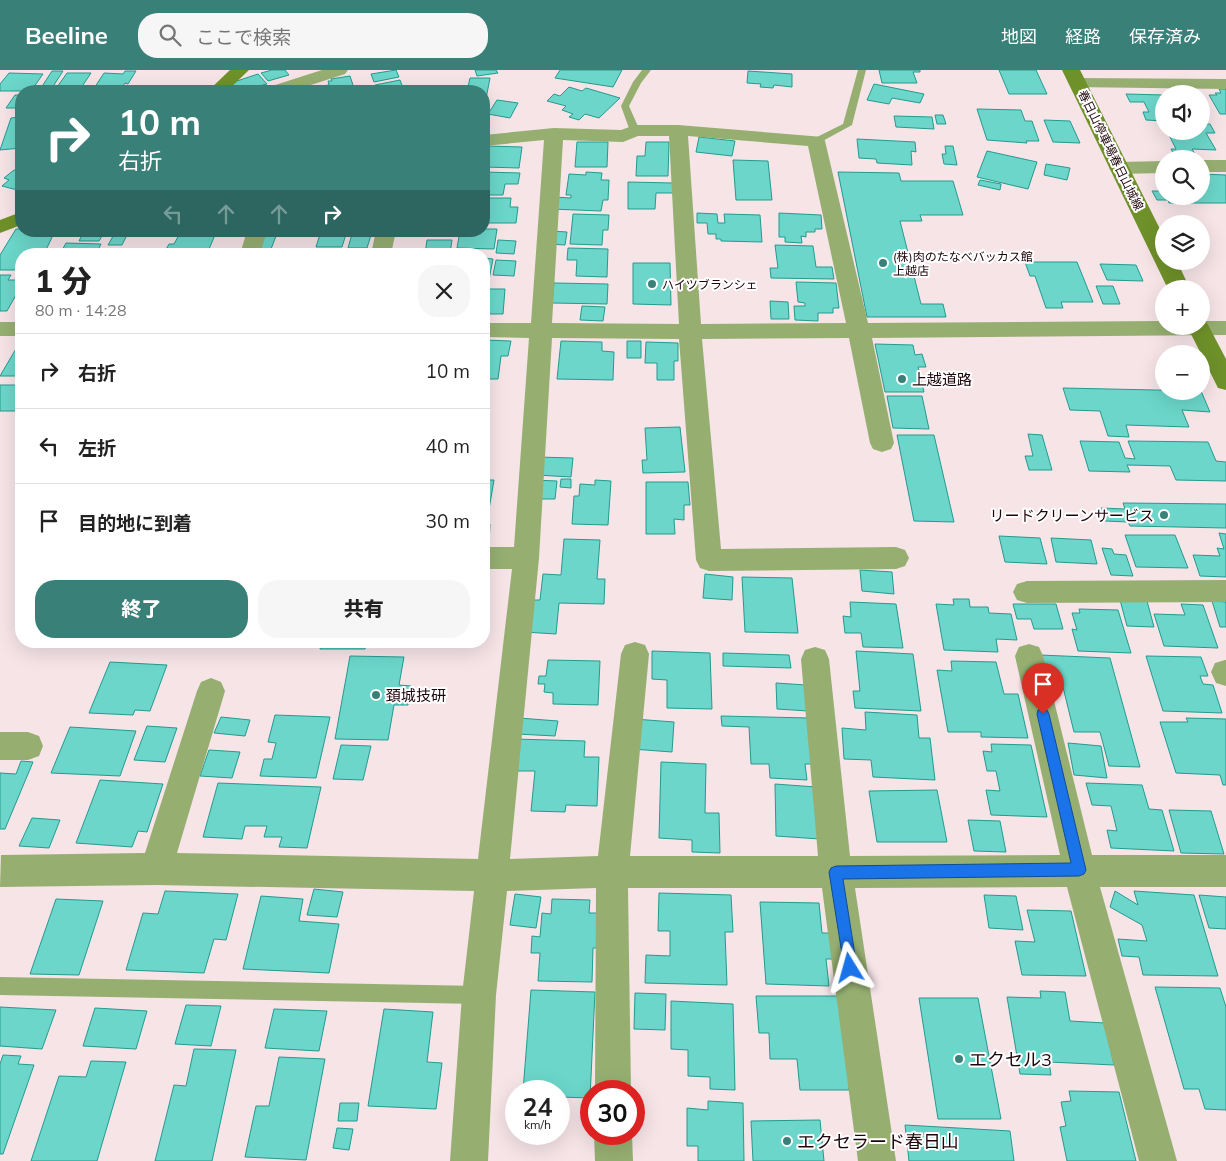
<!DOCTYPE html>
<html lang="ja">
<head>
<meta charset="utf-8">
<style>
	body { margin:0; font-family:Mulish,"Noto Sans JP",sans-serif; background:#f6f6f6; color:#222; height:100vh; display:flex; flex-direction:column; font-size:19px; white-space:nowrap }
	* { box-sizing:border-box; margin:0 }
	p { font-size:16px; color:#767676 }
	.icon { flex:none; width:28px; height:28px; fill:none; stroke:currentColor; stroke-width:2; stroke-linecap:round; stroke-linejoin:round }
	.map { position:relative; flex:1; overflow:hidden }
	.details { position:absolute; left:15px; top:178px; width:475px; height:400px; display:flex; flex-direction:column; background:#fff; border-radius:20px; box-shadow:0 5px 20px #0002 }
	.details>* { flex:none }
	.hud { position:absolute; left:15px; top:15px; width:475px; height:152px; border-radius:20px; box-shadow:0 5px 20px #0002; background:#398079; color:#fff; overflow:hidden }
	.tools { position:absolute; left:1155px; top:15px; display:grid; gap:10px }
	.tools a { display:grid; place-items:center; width:55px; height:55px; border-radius:50%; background:#fff; box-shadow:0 5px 20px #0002; font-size:25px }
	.speed { position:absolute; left:505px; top:1010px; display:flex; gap:10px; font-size:25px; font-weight:700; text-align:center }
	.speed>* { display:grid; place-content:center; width:65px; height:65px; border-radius:50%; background:#fff; box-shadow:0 5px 20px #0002; line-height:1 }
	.speed small { font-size:12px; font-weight:400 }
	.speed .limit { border:8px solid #d22; background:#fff; color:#111 }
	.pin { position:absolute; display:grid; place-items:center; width:42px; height:42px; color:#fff; margin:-51px -21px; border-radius:50% 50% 50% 0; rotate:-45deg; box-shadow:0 0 5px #0007 }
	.pin .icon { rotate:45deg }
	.me { position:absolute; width:55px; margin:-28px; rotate:352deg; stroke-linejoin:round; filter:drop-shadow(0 0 4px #0008) }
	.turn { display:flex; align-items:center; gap:18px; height:105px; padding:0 20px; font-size:22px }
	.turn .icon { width:65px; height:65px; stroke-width:2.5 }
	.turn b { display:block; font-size:35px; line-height:42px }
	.lanes { display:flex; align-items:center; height:48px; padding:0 20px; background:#0003; justify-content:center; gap:25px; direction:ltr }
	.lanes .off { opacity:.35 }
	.round { display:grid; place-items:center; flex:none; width:52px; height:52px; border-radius:20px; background:#f6f6f6 }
	.head { display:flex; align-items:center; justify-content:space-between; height:85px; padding:0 20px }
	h1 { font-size:30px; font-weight:800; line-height:38px }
	.cta { display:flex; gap:10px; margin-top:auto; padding:10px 20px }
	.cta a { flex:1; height:58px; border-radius:20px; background:#398079; color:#fff; font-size:20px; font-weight:800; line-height:58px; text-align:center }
	.cta a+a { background:#f6f6f6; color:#222 }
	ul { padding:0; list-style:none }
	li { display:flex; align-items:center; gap:15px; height:75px; padding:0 20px; border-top:1px solid #e0e0e0 }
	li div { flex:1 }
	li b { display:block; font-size:19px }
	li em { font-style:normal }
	header { display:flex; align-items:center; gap:30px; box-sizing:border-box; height:70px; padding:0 25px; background:#398079; color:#fff }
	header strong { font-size:24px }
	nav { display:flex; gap:28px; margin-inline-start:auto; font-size:18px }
	.search { width:350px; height:45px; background:#f6f6f6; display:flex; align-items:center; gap:12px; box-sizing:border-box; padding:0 18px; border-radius:20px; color:#767676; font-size:19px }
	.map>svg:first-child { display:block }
	.building { fill:#6cd6ca; stroke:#249a90 }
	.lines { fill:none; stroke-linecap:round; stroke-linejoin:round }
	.lane { fill:#96af71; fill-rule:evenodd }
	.street { fill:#96af71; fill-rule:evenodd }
	.secondary { fill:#6f9129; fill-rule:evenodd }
	.route { fill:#1a73e8; stroke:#114b97 }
	.poi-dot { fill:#398079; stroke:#fff; stroke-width:2 }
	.labels { text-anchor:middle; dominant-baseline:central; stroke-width:4; stroke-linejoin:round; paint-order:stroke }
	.far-street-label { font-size:12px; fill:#1e030a; stroke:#fff }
	.far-poi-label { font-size:12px; fill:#1e030a; stroke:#fff; text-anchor:start }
	.poi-label { font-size:15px; fill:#1e030a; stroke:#fff; text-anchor:start }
	.near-poi-label { font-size:18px; fill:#1e030a; stroke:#fff; text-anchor:start }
</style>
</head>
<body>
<header>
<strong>Beeline</strong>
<div class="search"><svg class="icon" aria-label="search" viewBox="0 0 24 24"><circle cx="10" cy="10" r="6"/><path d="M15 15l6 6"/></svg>ここで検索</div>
<nav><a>地図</a><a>経路</a><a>保存済み</a></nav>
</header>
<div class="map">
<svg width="1226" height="1091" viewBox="0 0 1226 1091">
	<rect width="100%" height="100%" fill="#f6e4e7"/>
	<path class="building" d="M272,0H285L289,5L268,11L261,3Z
		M396,0L399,7L374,12L371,4Z
		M475,0H496L498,3L477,6Z
		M560,0H622L613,17L555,8Z
		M879,0H920V2H913L917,13H882Z
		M999,0H1036L1047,24H1009Z
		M52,1H63L52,18H49L47,21H39Z
		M125,1H136L128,14L125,13L123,16H128L125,20H93L104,3L123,4Z
		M748,1L792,4V17L774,15L773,18L760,17L761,14L747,13Z
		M9,3L43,4L31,21H0V14Z
		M67,3H91L79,21L55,20Z
		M258,4L267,14L238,21L231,13Z
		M350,6L355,21H315L314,17L329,15L328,11H332L331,9Z
		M470,8H490L485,34L484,21H467Z
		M400,10L403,18L386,21H377L375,15Z
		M874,14L924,24L920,33L892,28L889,34L867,30Z
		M569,17L582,21L586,18L620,28L599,48L585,44L579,50L569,47L573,44L562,40L566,36L547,31L554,24L560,26Z
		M1219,19H1226V44H1220L1209,25H1217L1215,23H1221Z
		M1126,24L1164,25V51L1146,50L1143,42H1149L1144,32H1130Z
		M15,25H21V38H6Z
		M497,30L518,33L510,48L488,44Z
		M977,39L1021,40L1025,51H1032L1039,71H1026L1027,73L987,70Z
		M935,45H943L946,54H937Z
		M894,46L932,47L934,59L896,57Z
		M21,47V78L0,80L11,48Z
		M1044,50L1070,51L1080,73L1053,72Z
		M1201,54H1210L1215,63H1206L1216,80L1192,79L1197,88H1176L1171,79H1176L1167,61H1201Z
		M699,67L735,71L732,86L696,82Z
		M857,69L915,72L916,82L911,81L912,95L877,93L876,89L859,88Z
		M577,72H608L607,97H575Z
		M646,72H669L668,106H636L637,86H645Z
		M487,76L522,77L519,98L484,97Z
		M945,76H953L957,95L944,94L942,84H946Z
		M987,81L1037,92L1028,119L977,107Z
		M733,90L768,91L772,130H736Z
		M1046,94L1070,98L1067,110L1044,105Z
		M14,100L21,102V121L2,116L9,110L4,108Z
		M484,102L520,103L518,114H505L503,125H484Z
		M586,102L602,103L601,110H609L608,130H603L601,141L551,139L553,127L571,128V125H566L569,104L586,105Z
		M838,102L899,103L901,111H953L963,145H920L922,151H900L921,234H943L946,247H867Z
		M1156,104H1164V119Z
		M1201,104L1226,105V133H1169L1168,130H1157L1152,121H1164V126H1201Z
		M980,110L1001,114L1000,120L978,115Z
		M628,112L673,113L674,123H656L655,139H628Z
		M484,128H511L510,137H518L516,153H484Z
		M697,143L717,144L718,153H725L724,144L760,145L762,172L721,171V169H716V164H708L707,153H697Z
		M779,143L821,145L822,159H815V162H806V167L801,166L802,173L785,172V167H779Z
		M573,144L609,145L608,160H603L602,175L570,174Z
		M16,159H21V161H55L44,184H21V200H0V185Z
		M484,159H497L494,179L457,178L460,161H484Z
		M84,161H105L99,171H79Z
		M116,161H129L122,175H108Z
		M261,161H278L271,179H254Z
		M321,161H347L342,177H316Z
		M411,161H453L452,165H411Z
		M551,161L567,162L565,175L549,174Z
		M352,164L371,165L367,178H348Z
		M179,165H215L209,179H215L213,184L164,183L169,174H174Z
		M427,170H452L450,184H425Z
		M498,170L516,171L514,184L496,183Z
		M66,173L101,174L96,184H60Z
		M775,175L813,176L816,197H832L834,209L771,208L770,198H778Z
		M568,178L608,179L607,207L576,206L577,190H567Z
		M484,188L493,189L488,215H484Z
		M496,190L516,191L514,206L493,205Z
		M1025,192H1077L1093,232H1061L1063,238H1046L1035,206H1030Z
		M633,193H670L671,235L633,234Z
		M1100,194L1136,195L1143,211L1107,210Z
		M0,205H11L8,210H21V216L7,241H0Z
		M796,212L836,213L839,238H833V243H818V251L795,250L794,236H805V233L798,232Z
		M554,213L608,214L607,234L552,233Z
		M1096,216H1113L1120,234H1103Z
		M484,219H505L503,244H484Z
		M770,231L788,232L789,249H771Z
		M582,236L605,237L603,251L580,250Z
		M484,270L511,271L508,286H501L498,309H484Z
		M561,271L602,272V281L614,282L613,310L557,309Z
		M627,271H641V288H627Z
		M646,272L678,273V291H674V310H657V293H645Z
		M875,274L913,275L915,285L922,284L926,297H918L924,322H885Z
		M17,277L21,278V306H0Z
		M0,315H21V341H0Z
		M1063,318L1201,321L1210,342L1182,340L1189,357L1126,355L1129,367L1108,366L1100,341L1070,340Z
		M887,326H922L929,359L893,358Z
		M680,357L685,402L643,403L642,390H647L645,358Z
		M1028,364L1042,365L1052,400H1029L1025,386H1033Z
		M897,365H934L954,452L914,451Z
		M1080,371L1119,372L1125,388L1135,389L1128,371L1208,372L1216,391L1226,392V411L1176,410L1170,396L1127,395L1130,402L1089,401Z
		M537,387L573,388L571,407L536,405Z
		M561,409H571V418L560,417Z
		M484,410H494L487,451H484Z
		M533,410L557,411L555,429H531Z
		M595,410L611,411L608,455L572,454L574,426H579L580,414L595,415Z
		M646,412H688L690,435H684V450L674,449L675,464H646Z
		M1123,433L1226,434V458L1130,456L1128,452L1105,451L1101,438L1125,439Z
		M484,454H490L489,475H484Z
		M1219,463L1226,464V507L1200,506L1193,485L1220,486L1217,478L1224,479Z
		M1125,465H1175L1188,498L1136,497Z
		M999,466L1040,468L1047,494L1005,492Z
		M1051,468L1091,470L1097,494L1056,492Z
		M564,469L600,470L597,509H605L604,534L559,533L556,564L524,562L528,530H540L543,504L561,505Z
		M1102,478L1112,479L1114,484L1126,485L1133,506L1111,505Z
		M860,500L892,502L894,524L862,521Z
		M705,504L733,507L732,530L703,528Z
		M742,507L792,508L798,563L745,562Z
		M953,529H969L970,537H988L989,543L1011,544L1017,570L996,569L998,582L944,580L936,534L954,535Z
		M1120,530L1147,531L1154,557L1127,556Z
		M1212,531L1226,532V557H1220Z
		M850,532L896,534L903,578L863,577L861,563H845L843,546L851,547Z
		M1013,534H1056L1063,559H1034L1031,549H1017Z
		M1181,534L1203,535L1218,578L1164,576L1154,544L1185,545Z
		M1079,539L1118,540L1131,583L1078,581L1072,559L1077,560L1072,543H1080Z
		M322,571H367L365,579H320Z
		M652,581L710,583L712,639L667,638V610L652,609Z
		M856,581L913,584L921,641L855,638L853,621H860Z
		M723,583L789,585L791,598L723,596Z
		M1040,585L1110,588L1140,697L1109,696L1100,662H1074L1061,609H1046Z
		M350,586L404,587L399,615L411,616L408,635H394L388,670L335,669Z
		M1146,586L1201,587L1208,606H1200L1203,614L1213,615L1222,643L1163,641Z
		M548,590L600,591L598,635L553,634V623L544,622L545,614H538L539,606H546Z
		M951,591L996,592L1004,624H1018L1028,668L981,667V662H948L937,600L952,601Z
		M110,592L167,595L150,641L135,640L133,645L89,643Z
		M776,613L806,615L808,641L777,639Z
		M865,642L917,645L919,668H930L935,710L873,707L871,690L844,689L842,658L866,660Z
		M275,645L330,647L316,708L260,706L264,689H272L276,673L268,672Z
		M721,646L810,648L814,694H805L807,710L770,708L769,694H751L749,657L722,656Z
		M221,647L250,650L245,666L214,663Z
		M519,648L558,651L555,666L517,664Z
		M1186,648L1226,649V715H1223L1220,705L1176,703L1160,652H1188Z
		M634,649L674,652L672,682L632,679Z
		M147,656L177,658L165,692L134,690Z
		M70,657L136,661L120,706L51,703Z
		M515,669L585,671L584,687H599L597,736L566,735L565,742L531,741L535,701H512Z
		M1068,673L1101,676L1107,708L1074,705Z
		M991,674L1031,675L1047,747L991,745L986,720L1000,721L996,701H987L983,681L992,682Z
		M341,675L371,676L363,710L333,709Z
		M209,680L240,682L232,708L200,706Z
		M21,691L33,692L5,759H0V703L16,704Z
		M661,692L706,694L705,743H719L720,783L692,782V770L659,768Z
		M100,710L163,714L147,762L138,761L132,777L76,773Z
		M218,713L321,717L307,778L279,777L282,767H264L267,756H245L242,769L203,767Z
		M1086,713L1142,715L1149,739L1162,740L1174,781L1111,778L1107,760L1117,761L1111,736L1092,735Z
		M775,714L816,717L820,769L776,766Z
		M937,720L947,772H877L869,721Z
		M1169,740L1211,741L1224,784L1181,783Z
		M32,748L60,750L49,778L19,776Z
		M968,750L1000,751L1006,782L974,781Z
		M314,819L343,822L337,847L307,845Z
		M165,821L238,824L226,870L214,869L204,903L126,900L143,843L158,844Z
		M1115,821L1138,835L1134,821L1194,825L1218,906L1143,905L1139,887L1122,886L1118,869L1147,871L1142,855L1110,837Z
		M659,823L731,825L733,862H725L727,915L645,913L646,885L670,886V861H658Z
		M515,824L541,827L536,858L510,855Z
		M984,825L1016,826L1023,860L989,858Z
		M1199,825L1226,827V859L1209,858Z
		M261,826L303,829L299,851L339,854L329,903L243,899Z
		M56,829L103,831L79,905L30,904Z
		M552,829L590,830L589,843H602L601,878H593L592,912L538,911L540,883H531L532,866L540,867L542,843L551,844Z
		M760,832L819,833L822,863H835L837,889H826L829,916L766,914Z
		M1027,840L1071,841L1086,906L1022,905L1015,871L1035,872Z
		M1155,917L1220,918L1226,937V1040L1205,1039L1199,1019H1184Z
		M531,920L595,922L590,1028L559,1027V1021H523Z
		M1040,921L1065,922L1070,951L1105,953L1114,995L1049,992L1051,1005L1020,1004L1007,927L1041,928Z
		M635,923L666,924L665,960L634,959Z
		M756,926H845L849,1020H800L797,989H770L769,963H759Z
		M919,928H978L1001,1049H938Z
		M671,931L733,934L735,1020L710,1019V1007L688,1006V980L671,979Z
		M186,935L221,936L211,976L175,974Z
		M0,937L56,940L42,979L0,976Z
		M95,938L147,941L136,979L83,976Z
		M274,939L327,941L319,981L265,978Z
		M384,939L433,942L427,992L442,993L436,1039L368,1036Z
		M194,979L236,980L212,1091H155L174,1015L186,1016Z
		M3,985L21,986L18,994L34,995L3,1084H0V994Z
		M279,987L325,989L306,1090L245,1087L256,1036H269Z
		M91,991L126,992L97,1091H31L59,1006L86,1007Z
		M1069,1021L1119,1022L1136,1091H1067L1060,1057L1066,1056L1061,1032L1071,1031Z
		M708,1031L743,1033L744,1091H698V1076H687V1038L708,1040Z
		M340,1033H359L357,1051H338Z
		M820,1050L824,1091H753L751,1051Z
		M905,1055L1010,1061L1014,1091H909Z
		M337,1058L353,1059L349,1080L333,1078Z"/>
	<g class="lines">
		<path class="lane" d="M642,0H651L641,13L629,36L640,61L635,64L630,61L621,36L633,12Z
			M858,0H866L852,55L819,73H813V69L843,54Z
			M0,907L479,916L485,919L488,925L485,931L479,934L0,925Z"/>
		<path class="street" d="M322,0H348L345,4L292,21H266L269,17Z
			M1078,8L1226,9V19L1072,17L1069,13L1072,9Z
			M635,55H678L823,67L825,71L868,253L1164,251V256H1201V251H1226V265L872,268L894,373L891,379L882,382L873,379L870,373L849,268L702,269L721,479L896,477L905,480L909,488L905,496L896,499L709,501L700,498L696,490L679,269L552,268L539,488L510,789L598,786L621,584L625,575L635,572L645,575L649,584L630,786H818L801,589L805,580L815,577L825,580L829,589L850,786L1060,785L1015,586L1019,577L1029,574L1039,577L1043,586L1092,785H1226V817H1100L1177,1091H1139L1067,817L855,818L896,1091H858L822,818H628L631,1021H595L596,818L507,821L496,925L488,1091H450L462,925L474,821L156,815L0,817L1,785L145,783L197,621L201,612L211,608L221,612L225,621L177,783L478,789L512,499H484V477H514L529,268L484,267V253H531L544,70L484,76V65L554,58L621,60ZM638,66H669L679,254L552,253L563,70L623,72ZM688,66L808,76L846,253L701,254Z
			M1201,90H1226V102H1201Z
			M1164,91V103L1119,104L1112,102L1109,98L1112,94L1119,92Z
			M247,161H267L260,184H240Z
			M376,161H396L391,184H371Z
			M0,252H21V266H0Z
			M1226,510V532L1027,533L1017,530L1013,522L1017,514L1027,511Z
			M1225,590H1226V616L1216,613L1211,602L1215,593Z
			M0,662H28L39,666L43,676L39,686L28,690H0Z
			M594,1064H632L633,1091H595Z"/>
		<path class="secondary" d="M230,0H249L227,21H208Z
			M1062,0H1080L1164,167V191H1177L1190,219H1168Z
			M21,142V155L0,163V150Z
			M1201,250L1206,251L1226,289V320L1218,318L1187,256H1201Z"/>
	</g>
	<path class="route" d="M1043,639L1047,640L1049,644L1086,800L1084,804L1079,806L843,809L857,898L854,903L850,906L845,903L829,802L831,798L836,796L1071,793L1037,644L1038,640Z"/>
	<g class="poi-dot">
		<circle cx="883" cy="193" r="5"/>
		<circle cx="652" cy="214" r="5"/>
		<circle cx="902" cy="309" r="5"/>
		<circle cx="1164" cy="445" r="5"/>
		<circle cx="376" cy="625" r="5"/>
		<circle cx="959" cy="989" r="5"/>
		<circle cx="787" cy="1071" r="5"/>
	</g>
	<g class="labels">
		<g class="far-street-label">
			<text transform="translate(1111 80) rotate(64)">春日山停車場春日山城線</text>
		</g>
		<g class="far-poi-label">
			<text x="893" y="186">(株)肉のたなべバッカス館<tspan x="893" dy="14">上越店</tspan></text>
			<text x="662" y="214">ハイツブランシェ</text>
		</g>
		<g class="poi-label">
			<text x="912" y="309">上越道路</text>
			<text x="1154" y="445" text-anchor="end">リードクリーンサービス</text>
			<text x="386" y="625">頚城技研</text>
		</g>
		<g class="near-poi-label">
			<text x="969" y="989">エクセル3</text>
			<text x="797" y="1071">エクセラード春日山</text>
		</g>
	</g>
</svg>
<div class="tools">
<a><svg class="icon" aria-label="sound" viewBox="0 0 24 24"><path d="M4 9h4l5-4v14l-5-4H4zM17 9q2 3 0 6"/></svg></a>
<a><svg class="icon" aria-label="search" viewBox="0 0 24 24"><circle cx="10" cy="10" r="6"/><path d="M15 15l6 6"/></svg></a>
<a><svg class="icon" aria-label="layers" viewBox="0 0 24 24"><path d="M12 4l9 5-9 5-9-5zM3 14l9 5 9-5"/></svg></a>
<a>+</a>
<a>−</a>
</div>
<div class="speed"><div>24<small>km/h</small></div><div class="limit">30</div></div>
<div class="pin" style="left:1043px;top:644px;background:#d93025"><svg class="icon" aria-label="arrive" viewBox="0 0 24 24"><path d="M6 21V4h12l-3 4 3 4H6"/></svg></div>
<svg class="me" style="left:850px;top:898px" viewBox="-20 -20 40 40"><path d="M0-17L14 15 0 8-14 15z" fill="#1a73e8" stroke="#fff" stroke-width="4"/></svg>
<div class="hud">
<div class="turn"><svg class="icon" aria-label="right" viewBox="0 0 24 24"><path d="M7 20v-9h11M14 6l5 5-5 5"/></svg><div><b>10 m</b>右折</div></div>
<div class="lanes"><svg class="icon off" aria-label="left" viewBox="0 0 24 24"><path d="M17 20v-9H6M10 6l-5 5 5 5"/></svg><svg class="icon off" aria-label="ahead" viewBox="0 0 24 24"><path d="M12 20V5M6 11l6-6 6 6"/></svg><svg class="icon off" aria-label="ahead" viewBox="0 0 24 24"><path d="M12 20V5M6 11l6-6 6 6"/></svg><svg class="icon" aria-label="right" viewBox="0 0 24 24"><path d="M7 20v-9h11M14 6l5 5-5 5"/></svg></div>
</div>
<section class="details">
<div class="head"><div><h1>1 分</h1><p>80 m · 14:28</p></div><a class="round"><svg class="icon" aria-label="close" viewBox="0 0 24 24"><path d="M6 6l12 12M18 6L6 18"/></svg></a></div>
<ul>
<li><svg class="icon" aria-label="right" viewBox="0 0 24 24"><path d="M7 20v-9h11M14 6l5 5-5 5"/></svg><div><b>右折</b></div><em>10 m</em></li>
<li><svg class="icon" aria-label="left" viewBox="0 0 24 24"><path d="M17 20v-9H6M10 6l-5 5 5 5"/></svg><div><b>左折</b></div><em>40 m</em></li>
<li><svg class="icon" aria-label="arrive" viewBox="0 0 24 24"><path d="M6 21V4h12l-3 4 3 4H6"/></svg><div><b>目的地に到着</b></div><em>30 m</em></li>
</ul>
<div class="cta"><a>終了</a><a>共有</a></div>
</section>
</div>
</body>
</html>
